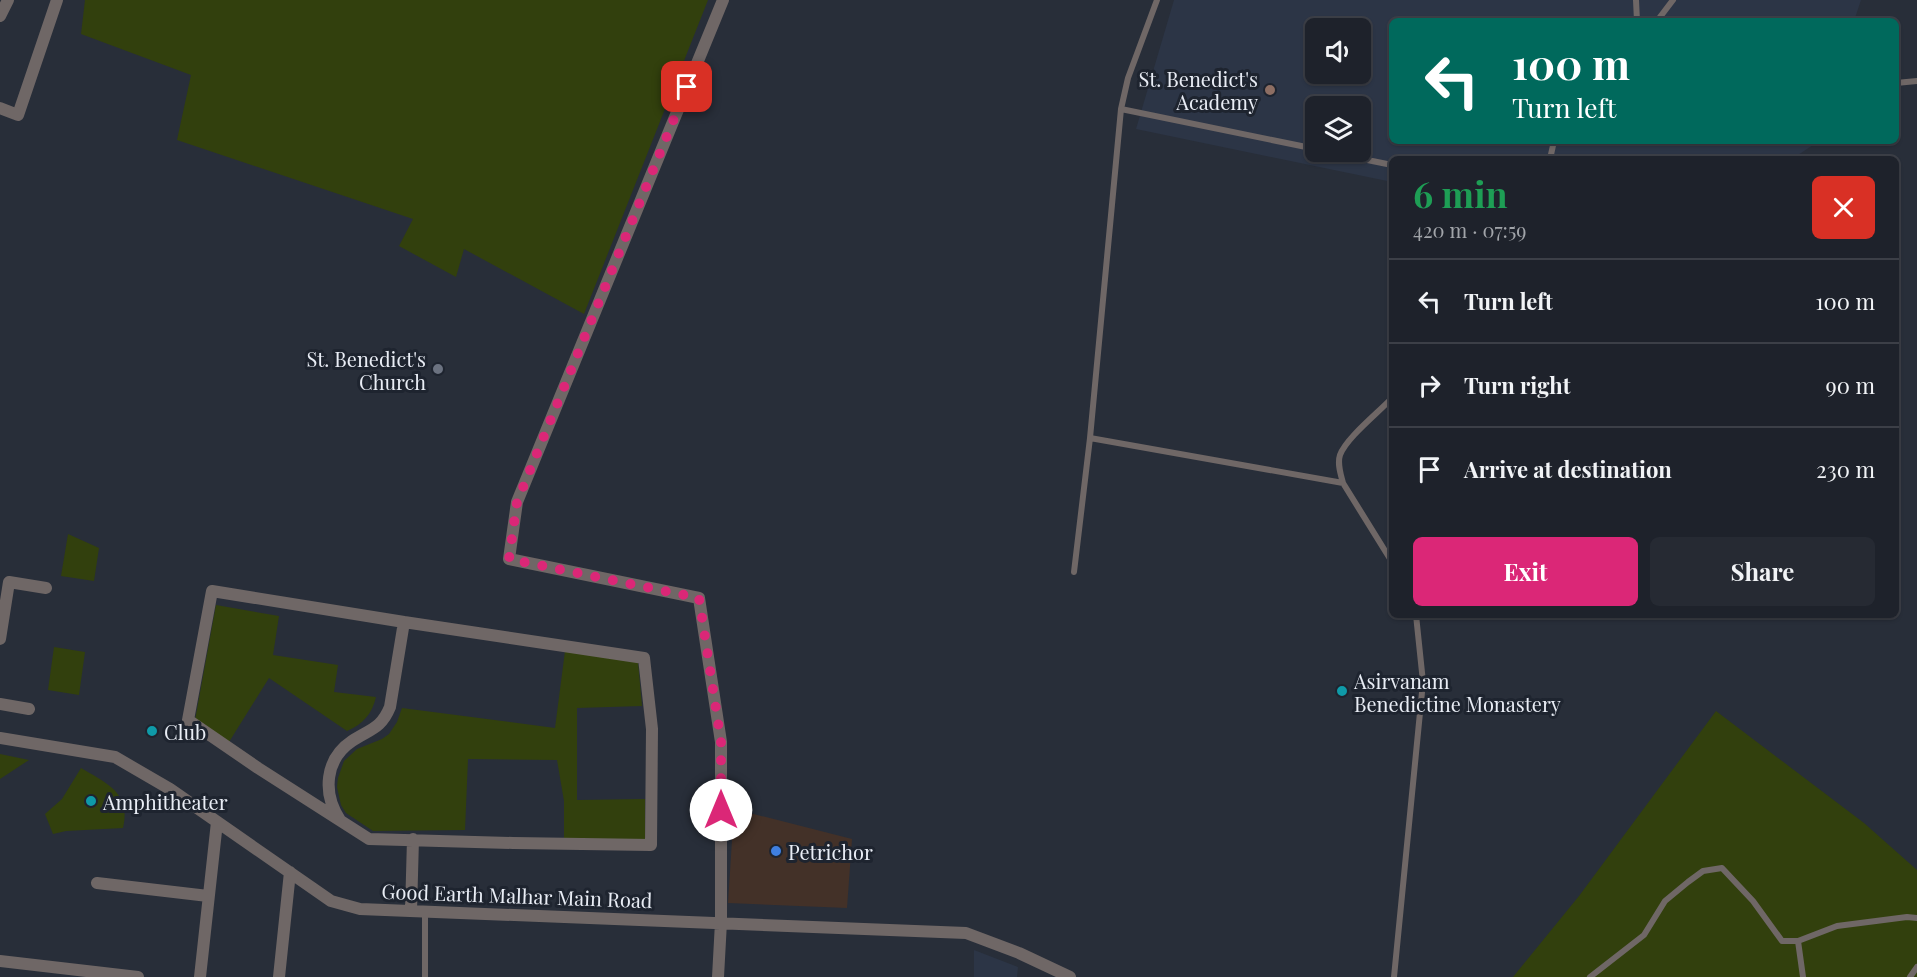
<!DOCTYPE html>
<html lang="en">
<head>
<meta charset="utf-8">
<style>
	body { margin:0; font-family:"Playfair Display",serif; background:#262a33; color:#f1f3f6; height:100vh; display:flex; flex-direction:column; font-size:22px; white-space:nowrap }
	* { box-sizing:border-box; margin:0 }
	p { font-size:20px; color:#a1a4a9 }
	.icon { flex:none; width:33px; height:33px; fill:none; stroke:currentColor; stroke-width:2; stroke-linecap:round; stroke-linejoin:round }
	.map { position:relative; flex:1; overflow:hidden }
	.drawer { position:absolute; left:1389px; top:156px; width:510px; height:462px; display:flex; flex-direction:column; background:#1e222b; border-radius:9px; box-shadow:0 2px 4px #0004,0 0 0 2px #3c3f47 }
	.drawer>* { flex:none }
	.top-card { position:absolute; left:1389px; top:18px; width:510px; height:126px; border-radius:9px; box-shadow:0 2px 4px #0004,0 0 0 2px #3c3f47; background:#00695c; color:#fff; overflow:hidden }
	.tools { position:absolute; left:1305px; top:18px; display:grid; gap:12px }
	.tools a { display:grid; place-items:center; width:66px; height:66px; border-radius:9px; background:#1e222b; box-shadow:0 2px 4px #0004,0 0 0 2px #3c3f47; font-size:30px }
	.pin { position:absolute; display:grid; place-items:center; width:51px; height:51px; color:#fff; margin:-26px; border-radius:12px; box-shadow:0 3px 9px #0006 }
	.me { position:absolute; width:66px; margin:-33px; rotate:0deg; stroke-linejoin:round; filter:drop-shadow(0 0 4px #0008) }
	.turn { display:flex; align-items:center; gap:21px; height:126px; padding:0 24px; font-size:27px }
	.turn .icon { width:78px; height:78px; stroke-width:2.5 }
	.turn b { display:block; font-size:42px; line-height:51px }
	.round { display:grid; place-items:center; flex:none; width:63px; height:63px; border-radius:9px; background:#262a33 }
	.headline { display:flex; align-items:center; justify-content:space-between; height:102px; padding:0 24px }
	h1 { font-size:36px; font-weight:700; line-height:45px; color:#1e9e55 }
	.primary-button { display:flex; gap:12px; margin-top:auto; padding:12px 24px }
	.primary-button a { flex:1; height:69px; border-radius:9px; background:#db2777; color:#fff; font-size:24px; font-weight:700; line-height:69px; text-align:center }
	.primary-button a+a { background:#262a33; color:#f1f3f6 }
	ul { padding:0; list-style:none }
	li { display:flex; align-items:center; gap:18px; height:84px; padding:0 24px; border-top:2px solid #3c3f47 }
	li div { flex:1 }
	li b { display:block; font-size:22px }
	li em { font-style:normal }
	.map>svg:first-child { display:block }
	.commercial { fill:#433128 }
	.built { fill:#2c3546; fill-rule:evenodd }
	.green { fill:#32400d }
	.lines { fill:none; stroke-linecap:round; stroke-linejoin:round }
	.service { stroke:#6f6766; stroke-width:6 }
	.minor { stroke:#6f6766; stroke-width:12 }
	.route { stroke:#db2777; stroke-width:10; stroke-dasharray:0 18 }
	.education-dot { fill:#8d6e63; stroke:#1e242f; stroke-width:2 }
	.worship-dot { fill:#6b7280; stroke:#1e242f; stroke-width:2 }
	.culture-dot { fill:#0f9aa8; stroke:#1e242f; stroke-width:2 }
	.shop-dot { fill:#3f7fe0; stroke:#1e242f; stroke-width:2 }
	.labels { text-anchor:middle; dominant-baseline:central; stroke-width:6; stroke-linejoin:round; paint-order:stroke }
	.poi-label { font-size:20px; fill:#e9edf5; stroke:#1e242f; text-anchor:start }
	.street-label { font-size:20px; fill:#e9edf5; stroke:#1e242f }
</style>
</head>
<body>
<div class="map">
<svg width="1917" height="977" viewBox="0 0 1917 977">
	<rect width="100%" height="100%" fill="#282e39"/>
	<path class="commercial" d="M734,809L852,839L847,908L728,903Z"/>
	<path class="built" d="M1174,0H1861L1854,21H1392V141H1815L1813,145L1792,159H1392V182L1136,129ZM1316,28H1360V74H1316ZM1316,106H1360V152H1316Z
		M974,950L1018,967L1017,977H974Z"/>
	<path class="green" d="M85,0H708L584,314L464,249L456,277L399,246L413,219L177,140L191,75L81,34Z
		M68,534L99,548L94,581L61,576Z
		M216,605L279,616L273,655L338,665L334,692L376,697C372,714 363,724 347,731L269,678L229,742L195,720Z
		M54,647L85,652L79,695L48,690Z
		M565,651L638,662L642,706L577,708V800L645,799V839L564,840V801L557,760L468,759L465,830L373,831L346,813L341,805L337,787L338,778L344,761L357,749L382,739L389,734L397,722L402,708L555,728Z
		M1716,711L1864,823L1917,870V977H1513L1579,896Z
		M0,754L29,760L0,779Z
		M81,768C108,784 131,793 123,828L66,831L53,834L45,814L62,799Z"/>
	<g class="lines">
		<path class="service" d="M1636,0L1637,21
			M1657,21L1673,0
			M1896,83L1917,81
			M1121,109L1316,149
			M1328,152L1392,165
			M1550,159L1554,141
			M1392,398C1379,412 1346,438 1340,455C1337,464 1341,475 1343,483L1392,562
			M1090,438L1343,483
			M1074,572L1090,438L1121,109L1128,78L1157,0
			M425,912V977
			M1798,941L1803,977
			M1394,977L1423,682L1416,615
			M1590,977L1644,935L1665,901L1688,882L1703,871L1722,868L1753,901L1782,941H1798L1837,926L1907,917L1917,918
			M1910,977L1917,967"/>
		<path class="minor" d="M0,16L8,0
			M0,108L18,115L57,0
			M212,591L404,622L644,658L652,729L651,845L513,843L369,839L258,768L188,720Z
			M0,639L9,582L46,588
			M0,704L29,709
			M0,738L115,757L170,789L331,901L360,909L966,933L1019,953L1070,977
			M340,820C322,793 325,759 352,741C370,729 381,729 390,707L404,622
			M97,883L208,896
			M411,911L413,839
			M0,961L138,977
			M200,977L217,822
			M279,977L290,872
			M718,977L721,922V742L699,598L509,559L517,502L723,0"/>
	</g>
	<g class="lines">
		<path class="route" d="M687,87L517,502L509,559L699,598L721,742V810"/>
	</g>
	<circle class="education-dot" cx="1270" cy="90" r="6"/>
	<circle class="worship-dot" cx="438" cy="369" r="6"/>
	<g class="culture-dot">
		<circle cx="1342" cy="691" r="6"/>
		<circle cx="152" cy="731" r="6"/>
		<circle cx="91" cy="801" r="6"/>
	</g>
	<circle class="shop-dot" cx="776" cy="851" r="6"/>
	<g class="labels">
		<g class="poi-label">
			<text x="1258" y="78" text-anchor="end">St. Benedict's<tspan x="1258" dy="23">Academy</tspan></text>
			<text x="426" y="358" text-anchor="end">St. Benedict's<tspan x="426" dy="23">Church</tspan></text>
			<text x="1354" y="680">Asirvanam<tspan x="1354" dy="23">Benedictine Monastery</tspan></text>
			<text x="164" y="731">Club</text>
			<text x="103" y="801">Amphitheater</text>
			<text x="788" y="851">Petrichor</text>
		</g>
		<g class="street-label">
			<text transform="translate(517 895) rotate(2)">Good Earth Malhar Main Road</text>
		</g>
	</g>
</svg>
<div class="tools">
<a><svg class="icon" aria-label="sound" viewBox="0 0 24 24"><path d="M4 9h4l5-4v14l-5-4H4zM17 9q2 3 0 6"/></svg></a>
<a><svg class="icon" aria-label="layers" viewBox="0 0 24 24"><path d="M12 4l9 5-9 5-9-5zM3 14l9 5 9-5"/></svg></a>
</div>
<div class="pin" style="left:687px;top:87px;background:#d93025"><svg class="icon" aria-label="arrive" viewBox="0 0 24 24"><path d="M6 21V4h12l-3 4 3 4H6"/></svg></div>
<svg class="me" style="left:721px;top:810px" viewBox="-20 -20 40 40"><circle r="19" fill="#fff"/><path d="M0-13L10 11 0 6-10 11z" fill="#db2777"/></svg>
<div class="top-card">
<div class="turn"><svg class="icon" aria-label="left" viewBox="0 0 24 24"><path d="M17 20v-9H6M10 6l-5 5 5 5"/></svg><div><b>100 m</b>Turn left</div></div>
</div>
<section class="drawer">
<div class="headline"><div><h1>6 min</h1><p>420 m · 07:59</p></div><a class="round" style="background:#d93025;color:#fff"><svg class="icon" aria-label="close" viewBox="0 0 24 24"><path d="M6 6l12 12M18 6L6 18"/></svg></a></div>
<ul>
<li><svg class="icon" aria-label="left" viewBox="0 0 24 24"><path d="M17 20v-9H6M10 6l-5 5 5 5"/></svg><div><b>Turn left</b></div><em>100 m</em></li>
<li><svg class="icon" aria-label="right" viewBox="0 0 24 24"><path d="M7 20v-9h11M14 6l5 5-5 5"/></svg><div><b>Turn right</b></div><em>90 m</em></li>
<li><svg class="icon" aria-label="arrive" viewBox="0 0 24 24"><path d="M6 21V4h12l-3 4 3 4H6"/></svg><div><b>Arrive at destination</b></div><em>230 m</em></li>
</ul>
<div class="primary-button"><a>Exit</a><a>Share</a></div>
</section>
</div>
</body>
</html>
